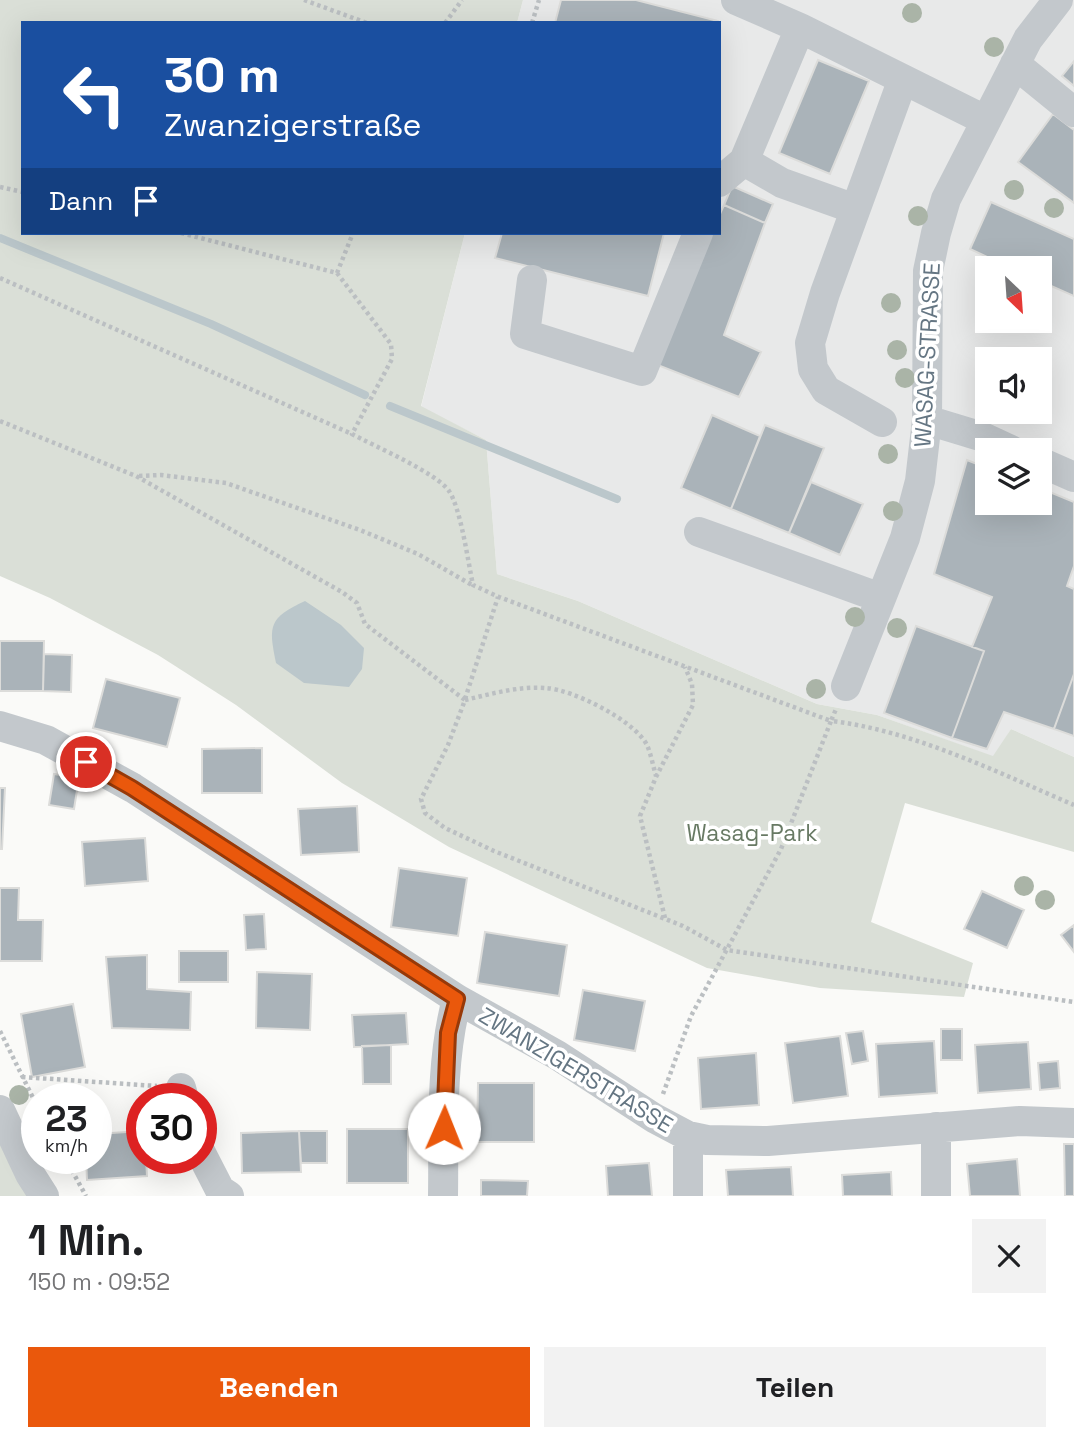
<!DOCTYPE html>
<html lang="de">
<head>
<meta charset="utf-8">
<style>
	body { margin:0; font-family:"Space Grotesk",sans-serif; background:#f2f2f2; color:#202124; height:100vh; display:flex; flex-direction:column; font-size:26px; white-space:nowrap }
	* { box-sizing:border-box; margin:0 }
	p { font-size:23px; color:#757577 }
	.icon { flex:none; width:38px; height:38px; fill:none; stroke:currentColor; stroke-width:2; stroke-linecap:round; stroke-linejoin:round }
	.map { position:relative; height:1196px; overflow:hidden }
	.details { display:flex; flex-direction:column; background:#fff; flex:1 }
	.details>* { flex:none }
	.banner { position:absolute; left:21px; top:21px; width:700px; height:214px; border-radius:0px; box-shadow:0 7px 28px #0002; background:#1a4fa0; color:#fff; overflow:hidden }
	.needle { width:46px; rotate:155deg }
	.buttons { position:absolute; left:975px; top:256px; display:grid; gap:14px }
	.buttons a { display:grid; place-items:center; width:77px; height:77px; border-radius:0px; background:#fff; box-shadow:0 7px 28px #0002; font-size:35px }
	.speed { position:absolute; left:21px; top:1083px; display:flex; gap:14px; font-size:35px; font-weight:700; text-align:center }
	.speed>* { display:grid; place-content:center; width:91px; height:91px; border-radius:50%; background:#fff; box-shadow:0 7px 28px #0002; line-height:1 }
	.speed small { font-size:18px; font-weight:400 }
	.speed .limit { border:10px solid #d22; background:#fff; color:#111 }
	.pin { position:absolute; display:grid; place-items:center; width:60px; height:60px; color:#fff; margin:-30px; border:4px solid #fff; border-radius:50%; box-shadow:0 2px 7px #0007 }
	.me { position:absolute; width:77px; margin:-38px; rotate:1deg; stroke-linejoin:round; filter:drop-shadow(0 0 5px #0008) }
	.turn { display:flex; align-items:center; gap:24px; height:147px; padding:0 28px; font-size:32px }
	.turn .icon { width:91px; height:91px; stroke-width:2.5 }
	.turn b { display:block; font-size:49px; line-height:60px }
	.then { display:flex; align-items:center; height:66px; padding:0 28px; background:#0003; gap:14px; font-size:26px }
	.round { display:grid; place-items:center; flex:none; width:74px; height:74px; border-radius:0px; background:#f2f2f2 }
	.head { display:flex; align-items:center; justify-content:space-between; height:119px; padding:0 28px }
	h1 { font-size:42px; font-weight:700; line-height:52px }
	.primary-button { display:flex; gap:14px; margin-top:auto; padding:14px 28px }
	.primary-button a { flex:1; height:80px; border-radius:0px; background:#ea580c; color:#fff; font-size:28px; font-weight:700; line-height:80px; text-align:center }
	.primary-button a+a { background:#f2f2f2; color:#202124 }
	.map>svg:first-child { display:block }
	.built { fill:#e8e9e9; fill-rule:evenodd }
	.green { fill:#dadfd7 }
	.water { fill:#bbc7cb }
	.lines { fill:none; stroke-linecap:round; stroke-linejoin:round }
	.stream { stroke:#bbc7cb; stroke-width:8 }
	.building { fill:#aab3b9; stroke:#dcdcda; stroke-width:2 }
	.path { stroke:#bbbfc2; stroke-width:4.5; stroke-dasharray:3.5 3.5; stroke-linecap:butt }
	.minor { stroke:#c3c8cc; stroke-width:30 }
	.tree { fill:#aab4a7 }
	.route-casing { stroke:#983908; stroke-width:18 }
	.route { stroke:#ea580c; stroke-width:12 }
	.labels { text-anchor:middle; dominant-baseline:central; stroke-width:7; stroke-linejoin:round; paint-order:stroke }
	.street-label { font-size:23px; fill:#657683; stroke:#fff }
	.park-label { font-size:23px; fill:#687a64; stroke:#fff }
</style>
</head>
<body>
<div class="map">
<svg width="1074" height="1196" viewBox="0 0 1074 1196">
	<rect width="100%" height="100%" fill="#fafaf8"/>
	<path class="built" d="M523,0H1074V757L1011,729L994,757L877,715L817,704L578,601L497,574L486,440L421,407L465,233H719V23H517ZM987,268H1040V320H987ZM987,359H1040V411H987ZM987,450H1040V502H987Z"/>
	<path class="green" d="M0,0H523L517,23H23V233H465L421,406L486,440L497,574L578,601L817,704L877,715L993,756L1011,729L1074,757V852L905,803L871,922L973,963L964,997L820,988L707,968L449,847L342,783L236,705L158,655L50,598L0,576Z
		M0,1143L31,1196H0Z"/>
	<path class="water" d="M305,601L341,625L364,648L362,669L349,687L304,683L276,663C268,625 269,618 305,601Z"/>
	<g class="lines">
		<path class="stream" d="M0,238L211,324L365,395
			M390,406L617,499"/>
	</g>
	<path class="building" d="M561,0H636L718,21V23H555Z
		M818,60L869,81L830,174L779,153Z
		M1074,61V86L1062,76Z
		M1053,114L1074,130V203L1018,162Z
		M732,186L773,204L765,223L724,205Z
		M991,202L1074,239V296L1040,281V268H1011L970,249Z
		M724,205L765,223L724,335L761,352L739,397L655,364L712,233H719V216Z
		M502,233H664L648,296L495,258Z
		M712,415L760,436L731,509L681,488Z
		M765,425L824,448L789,533L731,509Z
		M967,460L987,468V502H1040V488L1074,502V566L1067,586L1074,589V674L1054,729L1004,712L987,749L952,738L984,651L972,647L992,597L934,574Z
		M811,482L863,504L840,555L789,533Z
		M916,626L984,651L952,738L884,713Z
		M0,641H44L43,691H0Z
		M44,654L72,655L71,692L43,691Z
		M1074,674V736L1054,729Z
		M106,679L180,698L167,747L93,728Z
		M262,748V793H202V749Z
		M54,774L79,778L74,809L49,805Z
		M0,788H5L2,849H0Z
		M357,806L359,852L301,855L298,809Z
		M145,838L148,881L85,886L82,842Z
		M399,868L467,878L458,936L391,927Z
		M0,888H19L18,920H43L42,961H0Z
		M982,891L1024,910L1007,948L964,929Z
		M264,914L266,949L246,950L244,915Z
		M1074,925V952L1061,935Z
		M485,932L567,945L559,996L477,983Z
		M179,951H228V982H179Z
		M147,955V989L191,992L190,1030L112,1028L106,957Z
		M257,972L312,974L310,1030L256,1028Z
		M583,990L645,1001L635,1051L574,1040Z
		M73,1004L85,1067L32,1077L21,1014Z
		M406,1013L408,1044L354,1047L352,1015Z
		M941,1029H962V1060H941Z
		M863,1031L868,1061L852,1064L846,1033Z
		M840,1036L848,1096L793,1103L785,1043Z
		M934,1041L937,1093L879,1097L876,1044Z
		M1028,1042L1031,1089L978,1093L975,1045Z
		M391,1045V1084H363L362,1046Z
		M756,1053L759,1105L701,1109L698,1058Z
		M1058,1061L1060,1088L1040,1090L1038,1063Z
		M478,1083H534V1142H477Z
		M347,1129H408V1183H347Z
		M142,1131V1158H146L147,1176L87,1180L86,1158H96V1134Z
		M299,1131L301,1172L242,1173L241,1133Z
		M299,1131H327V1163H301Z
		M1064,1144H1074V1196H1065Z
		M1017,1159L1020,1196H970L967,1164Z
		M649,1163L652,1196H608L606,1166Z
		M791,1167L793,1196H728L726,1170Z
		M891,1172L892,1196H843L842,1175Z
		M481,1180L528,1181L527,1196H481Z"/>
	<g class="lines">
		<path class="path" d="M304,0L367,23
			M445,23L462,0
			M532,23L539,0
			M0,187L23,192
			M181,233L337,273L391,344L392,359L352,434C374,446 437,473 449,491C461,509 468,562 473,585L499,597L831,721L836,709
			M337,273L353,233
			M0,278L352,434
			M0,421L136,476L342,592L357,603L365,624L465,700L448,745L421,799L425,813L445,828L494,851L683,926L727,950L1074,1002
			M139,476L161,475L226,483L360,530L418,554L472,585
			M465,699L498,597
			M465,700C491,694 518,686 545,688C572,689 634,720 647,745C651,754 653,766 656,776
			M665,918L640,816L656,777L693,705L692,684L685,667
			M0,1031L37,1106
			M22,1077L157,1086
			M663,1094L691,1016L781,849L831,721C912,730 999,773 1074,805
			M65,1158L86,1196"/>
		<path class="minor" d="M736,0L800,28L985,120
			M1015,64L1074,112
			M744,161L782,183L855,209
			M719,182L744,161L800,28
			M532,280L525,334L642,371L698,233
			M927,420L983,437L1011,450
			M882,422L826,390L813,369L810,343L825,293L903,79
			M1040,462L1074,477
			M699,532L881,598
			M846,686L905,538L920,481L927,420L928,271L936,233L946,199L1028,39L1058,0
			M0,726L46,740L133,788L457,999L557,1055L654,1118L688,1136L707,1140L768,1141L1020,1121L1074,1123
			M181,1088L184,1099
			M0,1110L30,1174L44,1196
			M936,1127V1196
			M688,1136V1196
			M201,1153L220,1190L229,1196
			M443,1196C444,1130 440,1063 457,999"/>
	</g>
	<g class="tree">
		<circle cx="912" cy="13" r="10"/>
		<circle cx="994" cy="47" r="10"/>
		<circle cx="1014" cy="190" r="10"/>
		<circle cx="1054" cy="208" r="10"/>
		<circle cx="918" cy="216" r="10"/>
		<circle cx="891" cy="303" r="10"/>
		<circle cx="897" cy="350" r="10"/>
		<circle cx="905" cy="378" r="10"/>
		<circle cx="888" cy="454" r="10"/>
		<circle cx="893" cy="511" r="10"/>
		<circle cx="855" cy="617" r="10"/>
		<circle cx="897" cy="628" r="10"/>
		<circle cx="816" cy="689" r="10"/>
		<circle cx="1024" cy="886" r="10"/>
		<circle cx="1045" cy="900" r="10"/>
		<circle cx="19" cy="1095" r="10"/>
	</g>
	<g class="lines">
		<defs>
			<path id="route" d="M86,762L132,788L457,999L448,1033L444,1128"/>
		</defs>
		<use href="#route" class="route-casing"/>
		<use href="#route" class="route"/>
	</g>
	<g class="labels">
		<g class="street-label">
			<text transform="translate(927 355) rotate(-87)">WASAG-STRASSE</text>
			<text transform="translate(576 1070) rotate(31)">ZWANZIGERSTRASSE</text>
		</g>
		<g class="park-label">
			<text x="752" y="833">Wasag-Park</text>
		</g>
	</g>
</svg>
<div class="buttons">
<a><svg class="needle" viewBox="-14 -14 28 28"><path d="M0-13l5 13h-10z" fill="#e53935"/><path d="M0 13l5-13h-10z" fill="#757577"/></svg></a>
<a><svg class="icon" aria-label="sound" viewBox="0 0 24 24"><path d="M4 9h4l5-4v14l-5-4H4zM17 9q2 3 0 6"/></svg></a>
<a><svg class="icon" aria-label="layers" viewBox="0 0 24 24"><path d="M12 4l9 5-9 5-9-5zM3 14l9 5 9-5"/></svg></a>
</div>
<div class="speed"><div>23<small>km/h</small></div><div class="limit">30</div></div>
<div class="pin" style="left:86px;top:762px;background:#d93025"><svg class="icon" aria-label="arrive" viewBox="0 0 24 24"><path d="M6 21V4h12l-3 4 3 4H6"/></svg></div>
<svg class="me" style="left:444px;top:1128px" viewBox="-20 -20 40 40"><circle r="19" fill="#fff"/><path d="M0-13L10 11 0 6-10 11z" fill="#ea580c"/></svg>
<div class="banner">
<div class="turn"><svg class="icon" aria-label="left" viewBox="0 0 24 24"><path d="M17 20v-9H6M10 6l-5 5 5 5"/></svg><div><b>30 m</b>Zwanzigerstraße</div></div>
<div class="then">Dann<svg class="icon" aria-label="arrive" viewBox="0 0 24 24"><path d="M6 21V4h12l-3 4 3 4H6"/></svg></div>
</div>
</div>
<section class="details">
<div class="head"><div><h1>1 Min.</h1><p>150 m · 09:52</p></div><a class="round"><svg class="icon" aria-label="close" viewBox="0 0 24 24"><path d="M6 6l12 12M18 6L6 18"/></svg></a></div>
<div class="primary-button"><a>Beenden</a><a>Teilen</a></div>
</section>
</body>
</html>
